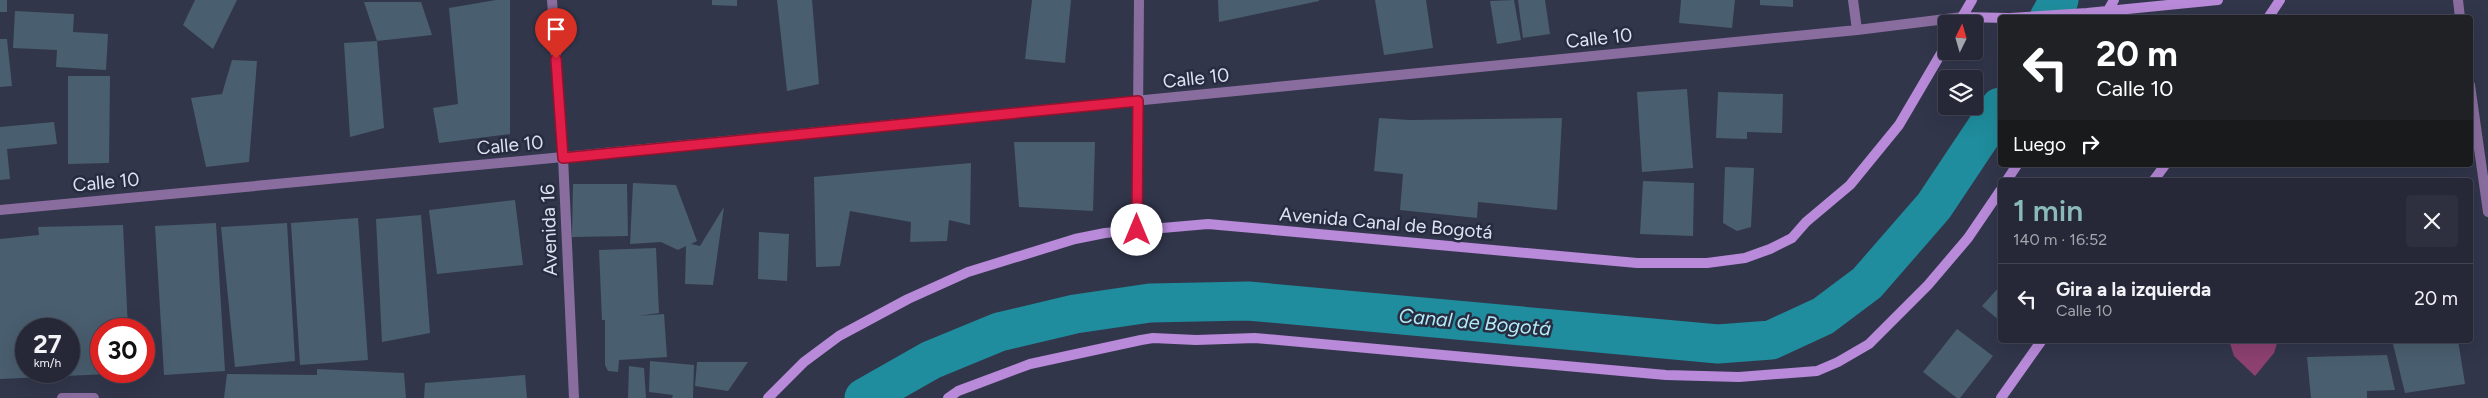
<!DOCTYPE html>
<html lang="es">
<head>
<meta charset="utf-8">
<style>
	body { margin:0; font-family:Figtree,sans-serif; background:#2e3040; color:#f1f3f6; height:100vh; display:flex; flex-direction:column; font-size:19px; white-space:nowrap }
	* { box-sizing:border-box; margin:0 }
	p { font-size:16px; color:#a4a6ae }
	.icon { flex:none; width:28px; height:28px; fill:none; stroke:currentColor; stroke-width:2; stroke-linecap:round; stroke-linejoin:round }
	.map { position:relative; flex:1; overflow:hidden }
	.side { position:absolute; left:1998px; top:178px; width:475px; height:165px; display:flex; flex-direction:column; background:#262838; border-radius:5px; box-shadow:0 5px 20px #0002,0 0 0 1px #424453 }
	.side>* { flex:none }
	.hud { position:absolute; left:1998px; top:15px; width:475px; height:152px; border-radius:5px; box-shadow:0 5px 20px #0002,0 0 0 1px #424453; background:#202124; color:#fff; overflow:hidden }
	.needle { width:32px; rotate:5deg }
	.fabs { position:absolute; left:1938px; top:15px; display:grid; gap:10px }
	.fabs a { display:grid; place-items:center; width:45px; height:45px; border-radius:5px; background:#262838; box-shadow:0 5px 20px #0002,0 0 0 1px #424453; font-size:25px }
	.speed { position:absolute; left:15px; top:318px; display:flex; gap:10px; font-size:25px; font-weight:700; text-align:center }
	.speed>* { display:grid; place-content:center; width:65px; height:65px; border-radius:50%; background:#262838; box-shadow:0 5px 20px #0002,0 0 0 1px #424453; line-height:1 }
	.speed small { font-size:12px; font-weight:400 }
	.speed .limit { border:8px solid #d22; background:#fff; color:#111 }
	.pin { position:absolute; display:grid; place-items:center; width:42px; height:42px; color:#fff; margin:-51px -21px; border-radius:50% 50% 50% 0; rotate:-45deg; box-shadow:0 0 5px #0007 }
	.pin .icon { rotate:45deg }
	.me { position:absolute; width:55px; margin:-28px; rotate:0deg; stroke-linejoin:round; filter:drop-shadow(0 0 4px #0008) }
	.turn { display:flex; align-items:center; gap:18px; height:105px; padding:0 15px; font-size:22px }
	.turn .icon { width:65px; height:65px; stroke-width:2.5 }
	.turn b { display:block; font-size:35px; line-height:42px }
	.then { display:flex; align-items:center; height:48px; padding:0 15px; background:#0003; gap:10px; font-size:19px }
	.round { display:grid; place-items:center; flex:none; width:52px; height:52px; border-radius:5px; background:#2e3040 }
	.head { display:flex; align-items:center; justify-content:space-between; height:85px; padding:0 15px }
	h1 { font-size:30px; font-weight:600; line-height:38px; color:#8bbbb9 }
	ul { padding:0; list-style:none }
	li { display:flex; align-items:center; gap:15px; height:70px; padding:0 15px; border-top:1px solid #424453 }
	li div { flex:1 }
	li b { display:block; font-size:19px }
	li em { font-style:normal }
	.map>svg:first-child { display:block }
	.forest { fill:#8d4171 }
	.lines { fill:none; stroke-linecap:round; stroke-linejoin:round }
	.canal { stroke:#1f8d9d; stroke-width:39 }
	.building { fill:#495e6f; fill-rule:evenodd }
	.street { stroke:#8a6d9f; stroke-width:10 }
	.secondary { stroke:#b88ad9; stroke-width:10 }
	.route-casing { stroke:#92132f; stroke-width:12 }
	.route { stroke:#e11d48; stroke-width:9 }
	.labels { text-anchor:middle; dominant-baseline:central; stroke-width:5; stroke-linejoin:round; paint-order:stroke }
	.street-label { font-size:19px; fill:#dfe2f0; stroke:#282c40 }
	.water-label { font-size:20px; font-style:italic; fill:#b2ebf6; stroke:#282c40 }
</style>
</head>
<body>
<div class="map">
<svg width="2488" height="398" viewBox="0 0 2488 398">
	<rect width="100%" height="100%" fill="#32364b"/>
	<path class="forest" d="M2229,340H2278L2274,353L2255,376L2234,356Z"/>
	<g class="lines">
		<path class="canal" d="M2049,18L2059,0
			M864,398L931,360L999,332L1075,314L1150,303L1248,301L1718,344L1771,340L1823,316L1867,283L1934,206L2000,107"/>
	</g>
	<path class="building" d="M0,0H7V12H0Z
		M195,0H237L213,49L183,25Z
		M496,0H510V134L439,143L433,108L458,104L449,8Z
		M712,0H737V6L712,5Z
		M777,0H812L819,84L787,91Z
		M1032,0H1071L1065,63L1025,59Z
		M1218,0H1319V1L1219,22Z
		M1375,0H1426L1433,48L1384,55Z
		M1514,0L1521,40L1497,44L1490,1Z
		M1518,0H1545L1550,34L1523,38Z
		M1681,0H1735L1732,28L1679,23Z
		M1760,0H1793V7L1760,5Z
		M364,2H421L432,35L377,41Z
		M15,11L74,14L73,32L108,34L106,70L56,67L57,50L13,48Z
		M0,39H7L12,86L0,87Z
		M377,41L384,128L350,137L344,43Z
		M232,60L257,61L249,162L206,167L191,98L222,94Z
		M68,76H110L109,163L68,164Z
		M1687,89L1693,168L1642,172L1637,92Z
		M1718,92L1783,94L1782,133L1747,132V139L1716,138Z
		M1379,118L1409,120L1562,118L1557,210L1478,202L1477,218L1400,210L1403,174L1374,171Z
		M54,122L57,144L7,149L10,179L0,180V127Z
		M1014,142H1095L1093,211L1019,207Z
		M971,163L970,225L949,220L947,241L910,242L911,222L850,211L840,266L816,267L814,177Z
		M1725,167L1754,168L1751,227L1737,231L1723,223Z
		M1643,181L1694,183L1693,236L1640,234Z
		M633,183L676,185L697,241L691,244L700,246L724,207L713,285L685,284L686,246L678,250L661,242L630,244Z
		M573,184H627L628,236L572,237Z
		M515,200L523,265L437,274L429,210Z
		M421,215L430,333L382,342L376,219Z
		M358,218L368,360L300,365L291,223Z
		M216,223L225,371L164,375L155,226Z
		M287,223L295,361L235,367L221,227Z
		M123,225L128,329H101V371H130V373L0,379V239L39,235L38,227ZM26,329H69V371H26Z
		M759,232L789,234L787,281L758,279Z
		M656,248L659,313L638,316L664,314L667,357L619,360L618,372L608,371L605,365V320H602L599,250Z
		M2000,286V321L1982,306Z
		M1957,329L1993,356L1960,398H1957L1923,372Z
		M2307,340H2333V341L2307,344Z
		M2458,340L2465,384L2405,393L2393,344Z
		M2387,355L2395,390L2367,391V398H2311L2307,357Z
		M650,361L694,365L693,398H672L673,395L649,392Z
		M697,362H748L728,391L695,386Z
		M629,366L644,368L646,398H628Z
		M317,369L404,373L406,398H224L227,374L317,375Z
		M525,375L527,398H424L425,383Z"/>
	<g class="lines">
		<path class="street" d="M552,0L563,157L574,398
			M1853,0L1857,30
			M2458,0L2460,18
			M2470,85L2488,212
			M0,210L563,157L1857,30L1962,17
			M1137,229L1139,0
			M62,398H94"/>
		<path class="secondary" d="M2106,14L2114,0
			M1962,17L2008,18
			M2010,18L2087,13L2218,0
			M2268,18L2280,0
			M1958,24L1972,0
			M2007,180L2017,165
			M2154,180L2165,165
			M768,398L804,362L839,336L908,299L968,272L1075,239L1105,233L1208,224L1637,263H1707L1745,258L1770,249L1792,238L1806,222L1850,185L1899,125L1946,45
			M948,398L958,391L1030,364L1141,340L1153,338L1196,340L1255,338L1666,375L1739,377L1817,371L1838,362L1869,344L1928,285L1968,238L2000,191
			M2001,398L2042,340"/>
	</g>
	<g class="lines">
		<defs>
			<path id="route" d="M556,59L563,158L1138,101L1137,230"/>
		</defs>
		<use href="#route" class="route-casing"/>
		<use href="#route" class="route"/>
	</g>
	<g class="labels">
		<g class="street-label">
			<text transform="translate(1599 38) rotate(-6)">Calle 10</text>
			<text transform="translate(1196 78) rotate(-6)">Calle 10</text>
			<text transform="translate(510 145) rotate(-5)">Calle 10</text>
			<text transform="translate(106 182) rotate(-5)">Calle 10</text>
			<text transform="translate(1386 223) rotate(5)">Avenida Canal de Bogotá</text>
			<text transform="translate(549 230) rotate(-92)">Avenida 16</text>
		</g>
		<g class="water-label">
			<text transform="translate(1475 322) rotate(5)">Canal de Bogotá</text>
		</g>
	</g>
</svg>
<div class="fabs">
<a><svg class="needle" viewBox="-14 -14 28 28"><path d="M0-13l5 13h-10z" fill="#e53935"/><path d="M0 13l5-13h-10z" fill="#a4a6ae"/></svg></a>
<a><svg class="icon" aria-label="layers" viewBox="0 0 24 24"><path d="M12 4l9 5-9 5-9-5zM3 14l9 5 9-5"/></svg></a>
</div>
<div class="speed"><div>27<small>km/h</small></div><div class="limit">30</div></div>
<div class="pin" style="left:556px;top:59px;background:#d93025"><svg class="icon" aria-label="arrive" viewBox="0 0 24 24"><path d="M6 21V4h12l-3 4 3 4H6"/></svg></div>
<svg class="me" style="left:1137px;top:230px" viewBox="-20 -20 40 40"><circle r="19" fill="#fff"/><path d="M0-13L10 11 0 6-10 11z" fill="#e11d48"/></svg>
<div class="hud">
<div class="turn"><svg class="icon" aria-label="left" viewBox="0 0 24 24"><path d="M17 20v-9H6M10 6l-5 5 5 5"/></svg><div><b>20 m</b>Calle 10</div></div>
<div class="then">Luego<svg class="icon" aria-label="right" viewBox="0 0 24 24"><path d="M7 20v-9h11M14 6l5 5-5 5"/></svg></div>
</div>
<section class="side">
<div class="head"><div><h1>1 min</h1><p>140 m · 16:52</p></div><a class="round"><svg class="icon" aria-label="close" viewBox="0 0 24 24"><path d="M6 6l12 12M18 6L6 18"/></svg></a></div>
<ul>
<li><svg class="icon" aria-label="left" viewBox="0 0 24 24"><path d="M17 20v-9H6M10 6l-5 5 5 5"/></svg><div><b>Gira a la izquierda</b><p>Calle 10</p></div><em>20 m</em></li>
</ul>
</section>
</div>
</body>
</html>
